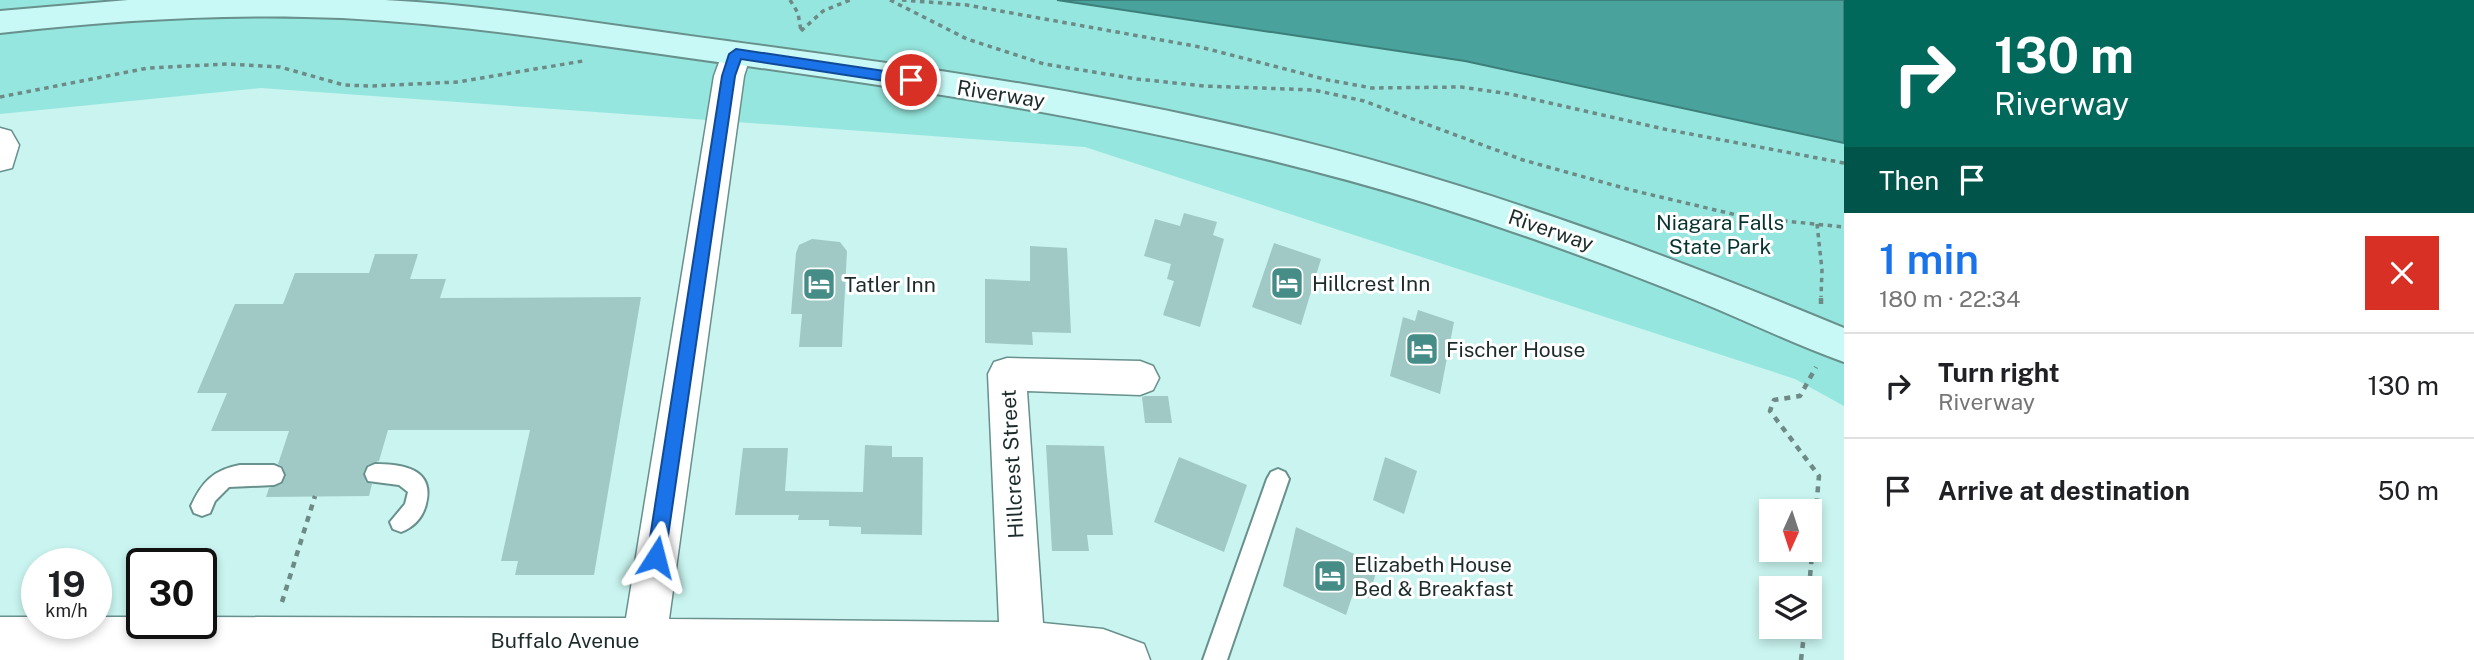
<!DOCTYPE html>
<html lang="en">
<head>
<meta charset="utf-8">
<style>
	body { margin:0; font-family:"Public Sans",sans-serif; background:#f6f6f6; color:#202124; height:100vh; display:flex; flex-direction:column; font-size:26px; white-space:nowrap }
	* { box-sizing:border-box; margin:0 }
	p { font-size:23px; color:#757577 }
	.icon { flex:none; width:38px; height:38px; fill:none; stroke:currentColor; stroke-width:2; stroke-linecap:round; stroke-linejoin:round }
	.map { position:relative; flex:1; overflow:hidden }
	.panel { display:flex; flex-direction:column; background:#fff; width:630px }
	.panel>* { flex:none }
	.guide { background:#00695c; color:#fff; overflow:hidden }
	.needle { width:46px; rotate:183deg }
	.buttons { position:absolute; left:1759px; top:499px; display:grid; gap:14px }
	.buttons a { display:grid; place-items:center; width:63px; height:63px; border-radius:0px; background:#fff; box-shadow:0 4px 10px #0003; font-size:35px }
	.speed { position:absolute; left:21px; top:548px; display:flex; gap:14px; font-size:35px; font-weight:700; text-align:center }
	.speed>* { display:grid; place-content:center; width:91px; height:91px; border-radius:50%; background:#fff; box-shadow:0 4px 10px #0003; line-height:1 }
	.speed small { font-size:18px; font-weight:400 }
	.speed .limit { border:4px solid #111; border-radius:10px; background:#fff; color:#111 }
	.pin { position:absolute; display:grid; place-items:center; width:60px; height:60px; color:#fff; margin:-30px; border:4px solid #fff; border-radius:50%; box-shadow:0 2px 7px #0007 }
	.me { position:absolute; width:77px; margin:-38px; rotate:9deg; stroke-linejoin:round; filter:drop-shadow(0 0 5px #0008) }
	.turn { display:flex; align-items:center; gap:24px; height:147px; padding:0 35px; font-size:32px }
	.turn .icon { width:91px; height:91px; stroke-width:2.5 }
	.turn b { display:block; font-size:49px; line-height:60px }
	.then { display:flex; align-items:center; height:66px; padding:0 35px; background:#0003; gap:14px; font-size:26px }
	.round { display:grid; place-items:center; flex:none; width:74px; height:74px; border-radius:0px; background:#f6f6f6 }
	.headline { display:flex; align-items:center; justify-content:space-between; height:119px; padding:0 35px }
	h1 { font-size:42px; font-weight:600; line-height:52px; color:#1a73e8 }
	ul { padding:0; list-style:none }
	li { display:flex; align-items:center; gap:21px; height:105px; padding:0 35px; border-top:2px solid #e0e0e0 }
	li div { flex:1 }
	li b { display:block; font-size:26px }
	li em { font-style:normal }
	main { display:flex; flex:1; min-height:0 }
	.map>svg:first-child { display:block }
	.green { fill:#95e6de }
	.water { fill:#49a39c; stroke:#3c7f7a; stroke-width:2 }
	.building { fill:#a0c9c5 }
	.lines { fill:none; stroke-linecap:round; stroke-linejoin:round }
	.lane-casing { stroke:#68908c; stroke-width:4 }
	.street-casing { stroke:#68908c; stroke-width:3 }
	.secondary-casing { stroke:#68908c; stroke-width:4 }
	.path-far1 { stroke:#6d8a87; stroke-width:3.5; stroke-dasharray:4.5 4.5; stroke-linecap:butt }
	.path { stroke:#6d8a87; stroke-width:4.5; stroke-dasharray:6 6; stroke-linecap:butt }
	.lane { fill:#fff; fill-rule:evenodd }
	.street { fill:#fff; fill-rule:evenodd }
	.secondary { fill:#c8f9f6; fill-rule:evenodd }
	.route { fill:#1a73e8; stroke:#114b97; stroke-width:2 }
	.labels { text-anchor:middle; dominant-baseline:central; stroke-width:6; stroke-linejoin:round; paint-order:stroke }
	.street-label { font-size:21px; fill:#1c2c2b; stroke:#fff }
	.park-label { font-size:21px; fill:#063330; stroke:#fff }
	.poi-label { font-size:21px; fill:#1c2c2b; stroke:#fff; text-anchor:start }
</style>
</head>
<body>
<main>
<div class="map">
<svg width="1844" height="660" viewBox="0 0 1844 660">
	<rect width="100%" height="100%" fill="#c9f4ef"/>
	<path class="green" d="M0,0H1057L1465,61L1844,143V406L1795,379L1085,147L261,88L0,114Z"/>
	<path class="water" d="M1057,0H1844V143L1465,61Z"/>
	<path class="building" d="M1184,213L1217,222L1213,235L1224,239L1200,327L1163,315L1174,281L1167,279L1171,264L1144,256L1155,219L1180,226Z
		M812,239L840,242L847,251L842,347H799L802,314H791L796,253L799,245Z
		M1274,243L1321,259L1301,325L1252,307Z
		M1030,246L1067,248L1071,333L1032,332L1033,345L985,343V279L1030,281Z
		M375,254H418L410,279H446L440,298L641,297L594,575H515L518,561H501L530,430H388L379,461L367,465L363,473L366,482L372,484L369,496L266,497L269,488L282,484L286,476L283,467L278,464L289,431H211L227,393H197L235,304H283L295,273H369Z
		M1418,310L1454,322L1440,394L1390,376L1403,317L1415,321Z
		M1145,396H1168L1172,423H1145L1142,397Z
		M865,445L892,446V457H923L922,535L861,534V527L829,526V520H798L799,515H735L743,448H788L785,491L863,492Z
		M1046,445L1104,446L1113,535H1087L1089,551H1052Z
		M1179,457L1247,485L1224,552L1154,522Z
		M1385,457L1417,471L1404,514L1373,500Z
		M1296,527L1378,565L1369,598L1354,591L1346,615L1283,586Z"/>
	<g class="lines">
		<defs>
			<path id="lane" d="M375,464C403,464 435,469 426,504C423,517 414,527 401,532L393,529L390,522L405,504L408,492L399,485L368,481L365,474L368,467Z
				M240,465H274L281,468L284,475L281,482L274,485L229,487L215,501L210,513L202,516L194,513L191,506C202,482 213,470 240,465Z
				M1278,469L1285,472L1289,479L1227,660H1203L1267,479L1271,472Z"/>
			<path id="street" d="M736,43L747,46L751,54L744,76L669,619L999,622L988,374L994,362L1007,358L1140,361L1153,366L1159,378L1153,390L1140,395L1027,391L1043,623L1103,629L1144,644L1150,660H0V617H37V623H96V617H142V623H201V617L626,618L714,76L725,46Z
				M0,128L11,131L19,145L12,168L0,171Z"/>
			<path id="secondary" d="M128,0C213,0 300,0 385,0C499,6 613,26 727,41C890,63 1054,85 1215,121C1431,168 1640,243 1844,328V362C1793,344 1745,320 1695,300C1607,264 1517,232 1426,203C1205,135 977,98 747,66C613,48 478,25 342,18C227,13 113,20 0,33V11Z"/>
		</defs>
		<use href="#lane" class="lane-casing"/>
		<use href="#street" class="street-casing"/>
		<use href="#secondary" class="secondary-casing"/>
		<path class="path-far1" d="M790,0L798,13L801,31
			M890,0L967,39L1044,64L1137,79L1204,86L1314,90L1364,101L1523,160L1631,190L1745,217L1844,227
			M902,0L967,5L1200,47L1328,80L1372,88L1461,87L1510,94L1664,129L1844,163
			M801,31L823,11L850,0
			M0,97L148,68L227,64L280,67L344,85L370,86L458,82L583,61
			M1817,224L1822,270L1821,297"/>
		<path class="path" d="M1821,304V295
			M1809,588L1819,476L1770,411L1774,400L1800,396L1816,367
			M282,602L315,496
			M1801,660L1805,626"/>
		<use href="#lane" class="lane"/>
		<use href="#street" class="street"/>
		<use href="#secondary" class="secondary"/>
	</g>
	<path class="route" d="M736,49L911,75L918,80L911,85L741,59L735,76L665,557L662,563L656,565L650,563L647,557L722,76L729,54Z"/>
	<defs>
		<symbol id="hotel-square" viewBox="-11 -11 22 22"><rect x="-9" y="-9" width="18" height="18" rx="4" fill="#468d87" stroke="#fff"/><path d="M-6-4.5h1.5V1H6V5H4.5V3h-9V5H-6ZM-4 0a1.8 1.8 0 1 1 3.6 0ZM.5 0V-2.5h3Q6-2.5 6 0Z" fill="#fff"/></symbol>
	</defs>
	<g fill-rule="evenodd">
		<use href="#hotel-square" x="1268" y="264" width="38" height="38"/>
		<use href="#hotel-square" x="800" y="265" width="38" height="38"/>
		<use href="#hotel-square" x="1403" y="330" width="38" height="38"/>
		<use href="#hotel-square" x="1311" y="557" width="38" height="38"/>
	</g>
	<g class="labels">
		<g class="street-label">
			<text transform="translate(1001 94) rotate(9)">Riverway</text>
			<text transform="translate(1551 230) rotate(19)">Riverway</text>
			<text transform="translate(1012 464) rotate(-93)">Hillcrest Street</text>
			<text x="565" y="640">Buffalo Avenue</text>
		</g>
		<g class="park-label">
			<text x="1720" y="222">Niagara Falls<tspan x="1720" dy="24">State Park</tspan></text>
		</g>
		<g class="poi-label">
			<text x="1312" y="283">Hillcrest Inn</text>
			<text x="844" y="284">Tatler Inn</text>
			<text x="1446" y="349">Fischer House</text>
			<text x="1354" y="564">Elizabeth House<tspan x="1354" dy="24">Bed &amp; Breakfast</tspan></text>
		</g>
	</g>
</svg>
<div class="buttons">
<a><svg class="needle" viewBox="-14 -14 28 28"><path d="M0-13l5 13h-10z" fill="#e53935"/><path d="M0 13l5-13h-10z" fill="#757577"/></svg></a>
<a><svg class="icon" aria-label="layers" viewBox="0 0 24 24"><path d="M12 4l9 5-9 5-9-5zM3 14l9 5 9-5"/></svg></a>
</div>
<div class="speed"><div>19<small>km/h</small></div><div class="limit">30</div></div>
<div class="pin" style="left:911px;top:80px;background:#d93025"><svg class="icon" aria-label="arrive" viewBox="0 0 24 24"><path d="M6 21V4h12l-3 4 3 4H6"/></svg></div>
<svg class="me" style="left:656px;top:557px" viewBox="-20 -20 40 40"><path d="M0-17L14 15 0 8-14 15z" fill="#1a73e8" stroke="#fff" stroke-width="4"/></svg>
</div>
<section class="panel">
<div class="guide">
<div class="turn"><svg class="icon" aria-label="right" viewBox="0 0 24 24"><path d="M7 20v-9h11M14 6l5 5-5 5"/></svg><div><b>130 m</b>Riverway</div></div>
<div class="then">Then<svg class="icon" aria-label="arrive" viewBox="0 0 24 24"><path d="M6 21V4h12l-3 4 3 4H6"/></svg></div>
</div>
<div class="headline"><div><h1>1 min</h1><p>180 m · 22:34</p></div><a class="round" style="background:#d93025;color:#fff"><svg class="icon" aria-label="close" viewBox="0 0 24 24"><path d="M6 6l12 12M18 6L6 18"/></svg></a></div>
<ul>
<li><svg class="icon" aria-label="right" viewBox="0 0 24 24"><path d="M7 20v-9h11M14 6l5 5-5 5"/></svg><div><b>Turn right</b><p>Riverway</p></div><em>130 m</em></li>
<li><svg class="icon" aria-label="arrive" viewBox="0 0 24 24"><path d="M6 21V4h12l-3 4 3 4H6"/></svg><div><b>Arrive at destination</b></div><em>50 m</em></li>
</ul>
</section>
</main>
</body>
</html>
